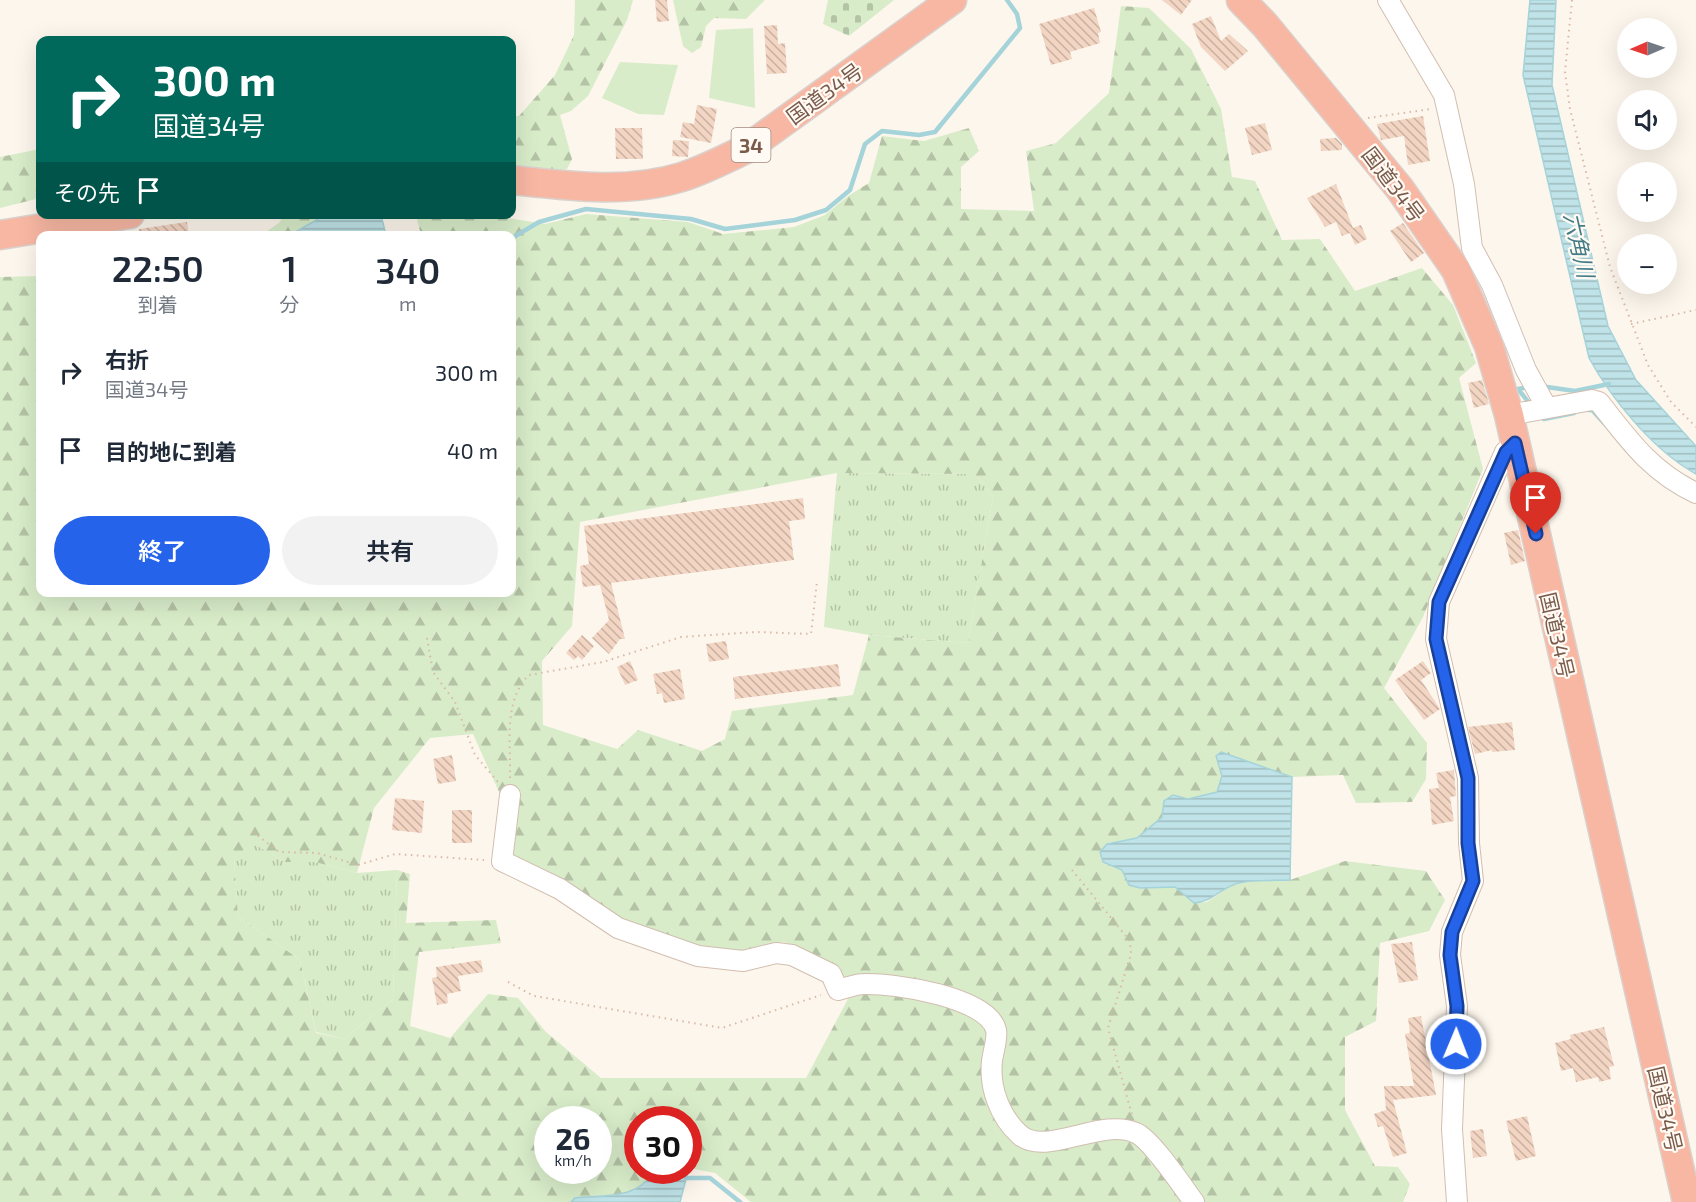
<!DOCTYPE html>
<html lang="ja">
<head>
<meta charset="utf-8">
<style>
	body { margin:0; font-family:"Exo 2","Noto Sans JP",sans-serif; background:#f2f2f3; color:#1f2937; height:100vh; display:flex; flex-direction:column; font-size:22px; white-space:nowrap }
	* { box-sizing:border-box; margin:0 }
	p { font-size:20px; color:#747a83 }
	.icon { flex:none; width:33px; height:33px; fill:none; stroke:currentColor; stroke-width:2; stroke-linecap:round; stroke-linejoin:round }
	.map { position:relative; flex:1; overflow:hidden }
	.panel { position:absolute; left:36px; top:231px; width:480px; height:366px; display:flex; flex-direction:column; background:#fff; border-radius:12px; box-shadow:0 6px 24px #0002 }
	.panel>* { flex:none }
	.top-card { position:absolute; left:36px; top:36px; width:480px; height:183px; border-radius:12px; box-shadow:0 6px 24px #0002; background:#00695c; color:#fff; overflow:hidden }
	.needle { width:39px; rotate:268deg }
	.fabs { position:absolute; left:1617px; top:18px; display:grid; gap:12px }
	.fabs a { display:grid; place-items:center; width:60px; height:60px; border-radius:50%; background:#fff; box-shadow:0 6px 24px #0002; font-size:30px }
	.speed { position:absolute; left:534px; top:1106px; display:flex; gap:12px; font-size:30px; font-weight:700; text-align:center }
	.speed>* { display:grid; place-content:center; width:78px; height:78px; border-radius:50%; background:#fff; box-shadow:0 6px 24px #0002; line-height:1 }
	.speed small { font-size:15px; font-weight:400 }
	.speed .limit { border:9px solid #d22; background:#fff; color:#111 }
	.pin { position:absolute; display:grid; place-items:center; width:51px; height:51px; color:#fff; margin:-62px -26px; border-radius:50% 50% 50% 0; rotate:-45deg; box-shadow:0 0 6px #0007 }
	.pin .icon { rotate:45deg }
	.me { position:absolute; width:66px; margin:-33px; rotate:1deg; stroke-linejoin:round; filter:drop-shadow(0 0 4px #0008) }
	.turn { display:flex; align-items:center; gap:21px; height:126px; padding:0 18px; font-size:27px }
	.turn .icon { width:78px; height:78px; stroke-width:2.5 }
	.turn b { display:block; font-size:42px; line-height:51px }
	.then { display:flex; align-items:center; height:57px; padding:0 18px; background:#0003; gap:12px; font-size:22px }
	.eta { display:flex; justify-content:space-evenly; align-items:center; height:102px; text-align:center }
	.eta b { font-size:36px; font-weight:600; line-height:42px }
	.action { display:flex; gap:12px; margin-top:auto; padding:12px 18px }
	.action a { flex:1; height:69px; border-radius:36px; background:#2563eb; color:#fff; font-size:24px; font-weight:600; line-height:69px; text-align:center }
	.action a+a { background:#f2f2f3; color:#1f2937 }
	ul { padding:0; list-style:none }
	li { display:flex; align-items:center; gap:18px; height:78px; padding:0 18px }
	li div { flex:1 }
	li b { display:block; font-size:22px }
	li em { font-style:normal }
	.map>svg:first-child { display:block }
	.grass { fill:url(#grass-tufts) }
	.forest { fill:url(#forest-firs); fill-rule:evenodd }
	.cemetery { fill:url(#cemetery-stones) }
	.garden { fill:#d8ecc9 }
	.water { fill:url(#water-rules); stroke:#a5d3da; stroke-width:1.5 }
	.lines { fill:none; stroke-linecap:round; stroke-linejoin:round }
	.stream { stroke:#a5d3da; stroke-width:4.5 }
	.building { fill:url(#building-back-hatch) }
	.minor-casing { stroke:#d1beb0; stroke-width:22 }
	.highway-casing { stroke:#dad1cd; stroke-width:31 }
	.path { stroke:#d9b8a5; stroke-width:2; stroke-dasharray:1.5 4.5; stroke-linecap:butt }
	.minor { stroke:#fff; stroke-width:20 }
	.highway { stroke:#f7b7a3; stroke-width:28 }
	.route-casing { stroke:#184099; stroke-width:15 }
	.route { stroke:#2563eb; stroke-width:10 }
	.labels { text-anchor:middle; dominant-baseline:central; stroke-width:4.5; stroke-linejoin:round; paint-order:stroke }
	.shield { fill:#fffaf3; stroke:#a28b7f; stroke-width:1.5 }
	.shield-label { font-size:20px; font-weight:bold; fill:#7a5c4d }
	.street-label { font-size:21px; fill:#7a5c4d; stroke:#fffaf3 }
	.water-label { font-size:22px; font-style:italic; fill:#437c86; stroke:#fffaf3 }
</style>
</head>
<body>
<div class="map">
<svg width="1696" height="1202" viewBox="0 0 1696 1202">
	<defs>
		<pattern id="grass-tufts" width="24" height="20" patternUnits="userSpaceOnUse" patternTransform="scale(1.5)"><rect width="24" height="20" fill="#d8ecc9"/><path d="M3 7l-1-3M5 7V3M7 7l1-3M15 17l-1-3M17 17v-4M19 17l1-3" fill="none" stroke="#b4c2a5"/></pattern>
		<pattern id="forest-firs" width="22" height="20" patternUnits="userSpaceOnUse" patternTransform="scale(1.5)"><rect width="22" height="20" fill="#d8ecc9"/><path d="M5 1l3.5 6h-7zM16 11l3.5 6h-7z" fill="#b4c2a5"/></pattern>
		<pattern id="cemetery-stones" width="16" height="16" patternUnits="userSpaceOnUse" patternTransform="scale(1.5)"><rect width="16" height="16" fill="#d8ecc9"/><path d="M2 7V4a2 2 0 0 1 4 0v3zM10 15v-3a2 2 0 0 1 4 0v3z" fill="#b4c2a5"/></pattern>
		<pattern id="water-rules" width="6" height="5" patternUnits="userSpaceOnUse" patternTransform="scale(1.5)"><rect width="6" height="5" fill="#bfe3e8"/><path d="M0 2.5h6" fill="none" stroke="#a0bbbe"/></pattern>
		<pattern id="building-back-hatch" width="6" height="6" patternUnits="userSpaceOnUse" patternTransform="scale(1.5)"><rect width="6" height="6" fill="#f3d5c3"/><path d="M-1 5l2 2M0 0l6 6M5-1l2 2" fill="none" stroke="#cab0a1"/></pattern>
	</defs>
	<rect width="100%" height="100%" fill="#fdf6ec"/>
	<path class="grass" d="M837,473L974,474L993,496L968,643L869,635L824,627Z
		M252,842L285,862H315L357,873L397,870L393,999L344,1039L316,1032L300,960L238,916L234,858Z"/>
	<path class="forest" d="M575,0H633L627,20L588,96L571,111L560,115L572,159L567,169C550,173 530,166 512,165V116H519L555,75L574,35Z
		M673,0H765L746,19L714,18L706,26L701,47L692,53L683,46Z
		M1121,6L1149,8L1191,49L1221,109L1232,177L1255,181L1282,240L1320,239L1355,291L1422,268L1453,305L1476,363L1459,378L1483,469L1423,617L1384,688L1427,743L1426,779L1412,802L1356,803L1343,775L1292,777L1221,752L1216,756L1222,776L1217,792L1188,799L1164,801L1162,817L1137,838L1107,843L1103,862L1123,870L1140,888L1175,887L1195,903L1207,902L1231,886L1248,882L1290,880L1345,861L1426,871L1445,900L1429,931L1380,943L1376,1021L1345,1037V1110L1375,1166L1398,1167L1410,1184L1403,1202H751L715,1173L689,1168L680,1202H0V277L40,276V592H512V236L421,235L416,215H490L545,224L586,214L688,222L723,234L794,227L825,215L848,196L869,183L882,136L924,141L969,128L979,151L961,167V209L1034,211L1026,151L1056,143L1109,93ZM837,473L974,474L993,496L968,643L869,635L853,695L732,711L725,739L702,751L638,730L617,749L543,725L542,661L572,626L580,522ZM473,734L503,801L498,850L625,923L722,955L784,942L840,967L849,997L806,1078H601L546,1032L518,998L488,994L450,1038L410,1026L419,952L501,943L496,920L406,923L410,874L397,870L393,999L344,1039L316,1033L300,960L238,916L234,858L252,843L285,862H315L357,873L374,808L430,738ZM548,1119H598V1170H548ZM638,1119H688V1170H638Z
		M40,149V198L0,208V157Z
		M284,215H325L290,235L260,236L279,223Z"/>
	<path class="cemetery" d="M828,0H894L849,36L823,24Z"/>
	<path class="garden" d="M753,28L755,108L709,98L716,30Z
		M620,62L678,65L664,115L638,114L602,98Z"/>
	<path class="water" d="M1530,0H1556L1552,85L1608,326L1636,380L1696,446V474C1654,451 1612,400 1589,358L1523,75Z
		M325,215H381L386,235H290Z
		M1221,752L1292,777L1290,880C1271,881 1250,879 1233,885C1218,891 1211,902 1194,903L1175,887L1140,888L1129,885L1122,870L1103,862L1100,852L1107,844L1137,838L1162,817L1164,801L1173,795L1188,799L1217,792L1222,776L1216,756Z
		M689,1168L680,1202H571L575,1198C602,1195 639,1200 653,1171L669,1175Z"/>
	<g class="lines">
		<path class="stream" d="M512,238L539,222L586,209L691,219L725,229L795,220L826,210L850,190L865,144L882,131L919,135L935,132L1020,28L1017,14L1007,0
			M1540,386L1575,391L1609,384
			M1529,387L1518,389L1530,404
			M1588,410H1592L1604,423
			M1544,419L1574,413
			M686,1178H710L740,1202"/>
	</g>
	<path class="building" d="M655,0H667L669,21L657,22Z
		M1162,0H1192L1181,15Z
		M1094,8L1101,32L1098,33L1100,43L1070,52L1072,59L1051,65L1039,24Z
		M1211,16L1221,41L1229,34L1248,51L1225,71L1201,47L1192,24Z
		M777,25L778,44L785,43L787,73L767,74L764,26Z
		M697,105L717,109L711,143L680,137L683,122L694,124Z
		M1423,116L1430,161L1408,165L1404,136L1381,140L1377,124Z
		M1265,123L1272,150L1252,155L1245,128Z
		M615,128H642L643,159H616Z
		M1336,138L1342,144V150L1321,151L1320,139Z
		M673,140L689,141L688,157L672,156Z
		M1336,184L1353,228L1361,225L1367,239L1355,245L1350,233L1342,236L1336,222L1325,227L1307,198Z
		M187,222L189,236H139V229Z
		M1403,223L1424,253L1411,262L1390,231Z
		M1482,380L1489,404L1474,408L1468,383Z
		M803,498L805,519L789,521L794,560L611,583L625,639H620L609,654L592,638L609,620L600,585L583,587L580,566L589,564L584,526Z
		M1518,530L1525,561L1511,565L1504,533Z
		M582,635L594,646L582,660L578,656L574,660L566,653Z
		M726,641L729,659L709,662L706,644Z
		M630,661L638,680L625,685L617,667Z
		M1423,661L1431,673L1421,680L1440,709L1424,720L1395,680Z
		M838,664L841,686L735,699L733,677Z
		M680,669L685,699L664,703L662,693L657,694L653,674Z
		M1512,722L1515,750L1492,752V750L1475,754L1468,727Z
		M452,755L456,781L438,784L433,759Z
		M1454,770L1456,796L1450,797L1454,821L1432,825L1429,789L1439,788L1436,773Z
		M395,798L424,801L422,833L392,830Z
		M452,810H472V843H452Z
		M1412,942L1418,980L1399,983L1391,944Z
		M481,960L483,972L458,976L461,991L447,994L448,1003L437,1005L432,978L437,977L436,967Z
		M1421,1016L1436,1095L1393,1100L1407,1153L1393,1157L1383,1126L1378,1127L1374,1114L1386,1110L1384,1086H1414L1405,1034L1410,1033L1408,1018Z
		M1604,1027L1614,1066L1609,1067L1611,1079L1599,1082L1598,1077L1576,1082L1573,1068L1561,1071L1555,1043L1571,1039L1570,1035Z
		M1527,1116L1536,1156L1516,1161L1506,1121Z
		M1483,1129L1487,1156L1473,1158L1470,1131Z"/>
	<g class="lines">
		<defs>
			<path id="minor" d="M1388,0L1444,95L1464,184L1472,248L1492,285L1526,370L1547,408
				M1509,415L1592,400L1599,402C1629,440 1651,472 1696,493
				M510,795L502,861L560,889L618,928L698,956L743,961L776,953L792,955L831,974L838,990C846,988 856,984 864,984C894,983 988,997 996,1030C998,1038 993,1052 992,1061C989,1088 1000,1117 1020,1135C1046,1157 1102,1117 1136,1133C1151,1139 1183,1187 1194,1202
				M1457,1202L1452,1129L1457,1006L1450,955L1452,932L1473,881L1469,843L1468,778L1436,639L1439,602L1505,452L1515,443"/>
			<path id="highway" d="M1241,0L1265,25L1400,189L1456,270L1489,346L1509,415L1687,1202
				M512,180C568,186 627,194 682,177C704,170 725,159 746,149L952,0
				M0,235L130,214"/>
		</defs>
		<use href="#minor" class="minor-casing"/>
		<use href="#highway" class="highway-casing"/>
		<path class="path" d="M1572,0L1565,72L1570,109L1610,267L1648,365L1671,402L1696,427
			M1368,118L1431,109
			M1631,324L1696,310
			M427,638L433,672L455,702L475,755L498,782
			M510,778C511,745 503,700 529,675L603,662L681,637L756,632L811,634L817,581
			M253,832L279,852L317,853L358,865L395,854L484,860
			M1072,870L1130,941L1131,954L1108,1028L1132,1115
			M508,982L534,996L722,1028L821,995"/>
		<use href="#minor" class="minor"/>
		<use href="#highway" class="highway"/>
	</g>
	<g class="lines">
		<defs>
			<path id="route" d="M1456,1044L1457,1006L1450,955L1452,932L1473,881L1468,843V778L1436,639L1439,602L1506,452L1515,443L1536,534"/>
		</defs>
		<use href="#route" class="route-casing"/>
		<use href="#route" class="route"/>
	</g>
	<g class="labels">
		<rect class="shield" x="731.5" y="128" width="39" height="34" rx="4.5"/>
		<g class="shield-label">
			<text x="751" y="145">34</text>
		</g>
		<g class="street-label">
			<text transform="translate(824 93) rotate(-36)">国道34号</text>
			<text transform="translate(1394 184) rotate(53)">国道34号</text>
			<text transform="translate(1558 635) rotate(77)">国道34号</text>
			<text transform="translate(1666 1109) rotate(77)">国道34号</text>
		</g>
		<g class="water-label">
			<text transform="translate(1580 245) rotate(77)">六角川</text>
		</g>
	</g>
</svg>
<div class="fabs">
<a><svg class="needle" viewBox="-14 -14 28 28"><path d="M0-13l5 13h-10z" fill="#e53935"/><path d="M0 13l5-13h-10z" fill="#747a83"/></svg></a>
<a><svg class="icon" aria-label="sound" viewBox="0 0 24 24"><path d="M4 9h4l5-4v14l-5-4H4zM17 9q2 3 0 6"/></svg></a>
<a>+</a>
<a>−</a>
</div>
<div class="speed"><div>26<small>km/h</small></div><div class="limit">30</div></div>
<div class="pin" style="left:1536px;top:534px;background:#d93025"><svg class="icon" aria-label="arrive" viewBox="0 0 24 24"><path d="M6 21V4h12l-3 4 3 4H6"/></svg></div>
<svg class="me" style="left:1456px;top:1044px" viewBox="-20 -20 40 40"><circle r="17" fill="#2563eb" stroke="#fff" stroke-width="3"/><path d="M0-11L8 9 0 5-8 9z" fill="#fff"/></svg>
<div class="top-card">
<div class="turn"><svg class="icon" aria-label="right" viewBox="0 0 24 24"><path d="M7 20v-9h11M14 6l5 5-5 5"/></svg><div><b>300 m</b>国道34号</div></div>
<div class="then">その先<svg class="icon" aria-label="arrive" viewBox="0 0 24 24"><path d="M6 21V4h12l-3 4 3 4H6"/></svg></div>
</div>
<section class="panel">
<div class="eta">
<div><b>22:50</b><p>到着</p></div>
<div><b>1</b><p>分</p></div>
<div><b>340</b><p>m</p></div>
</div>
<ul>
<li><svg class="icon" aria-label="right" viewBox="0 0 24 24"><path d="M7 20v-9h11M14 6l5 5-5 5"/></svg><div><b>右折</b><p>国道34号</p></div><em>300 m</em></li>
<li><svg class="icon" aria-label="arrive" viewBox="0 0 24 24"><path d="M6 21V4h12l-3 4 3 4H6"/></svg><div><b>目的地に到着</b></div><em>40 m</em></li>
</ul>
<div class="action"><a>終了</a><a>共有</a></div>
</section>
</div>
</body>
</html>
